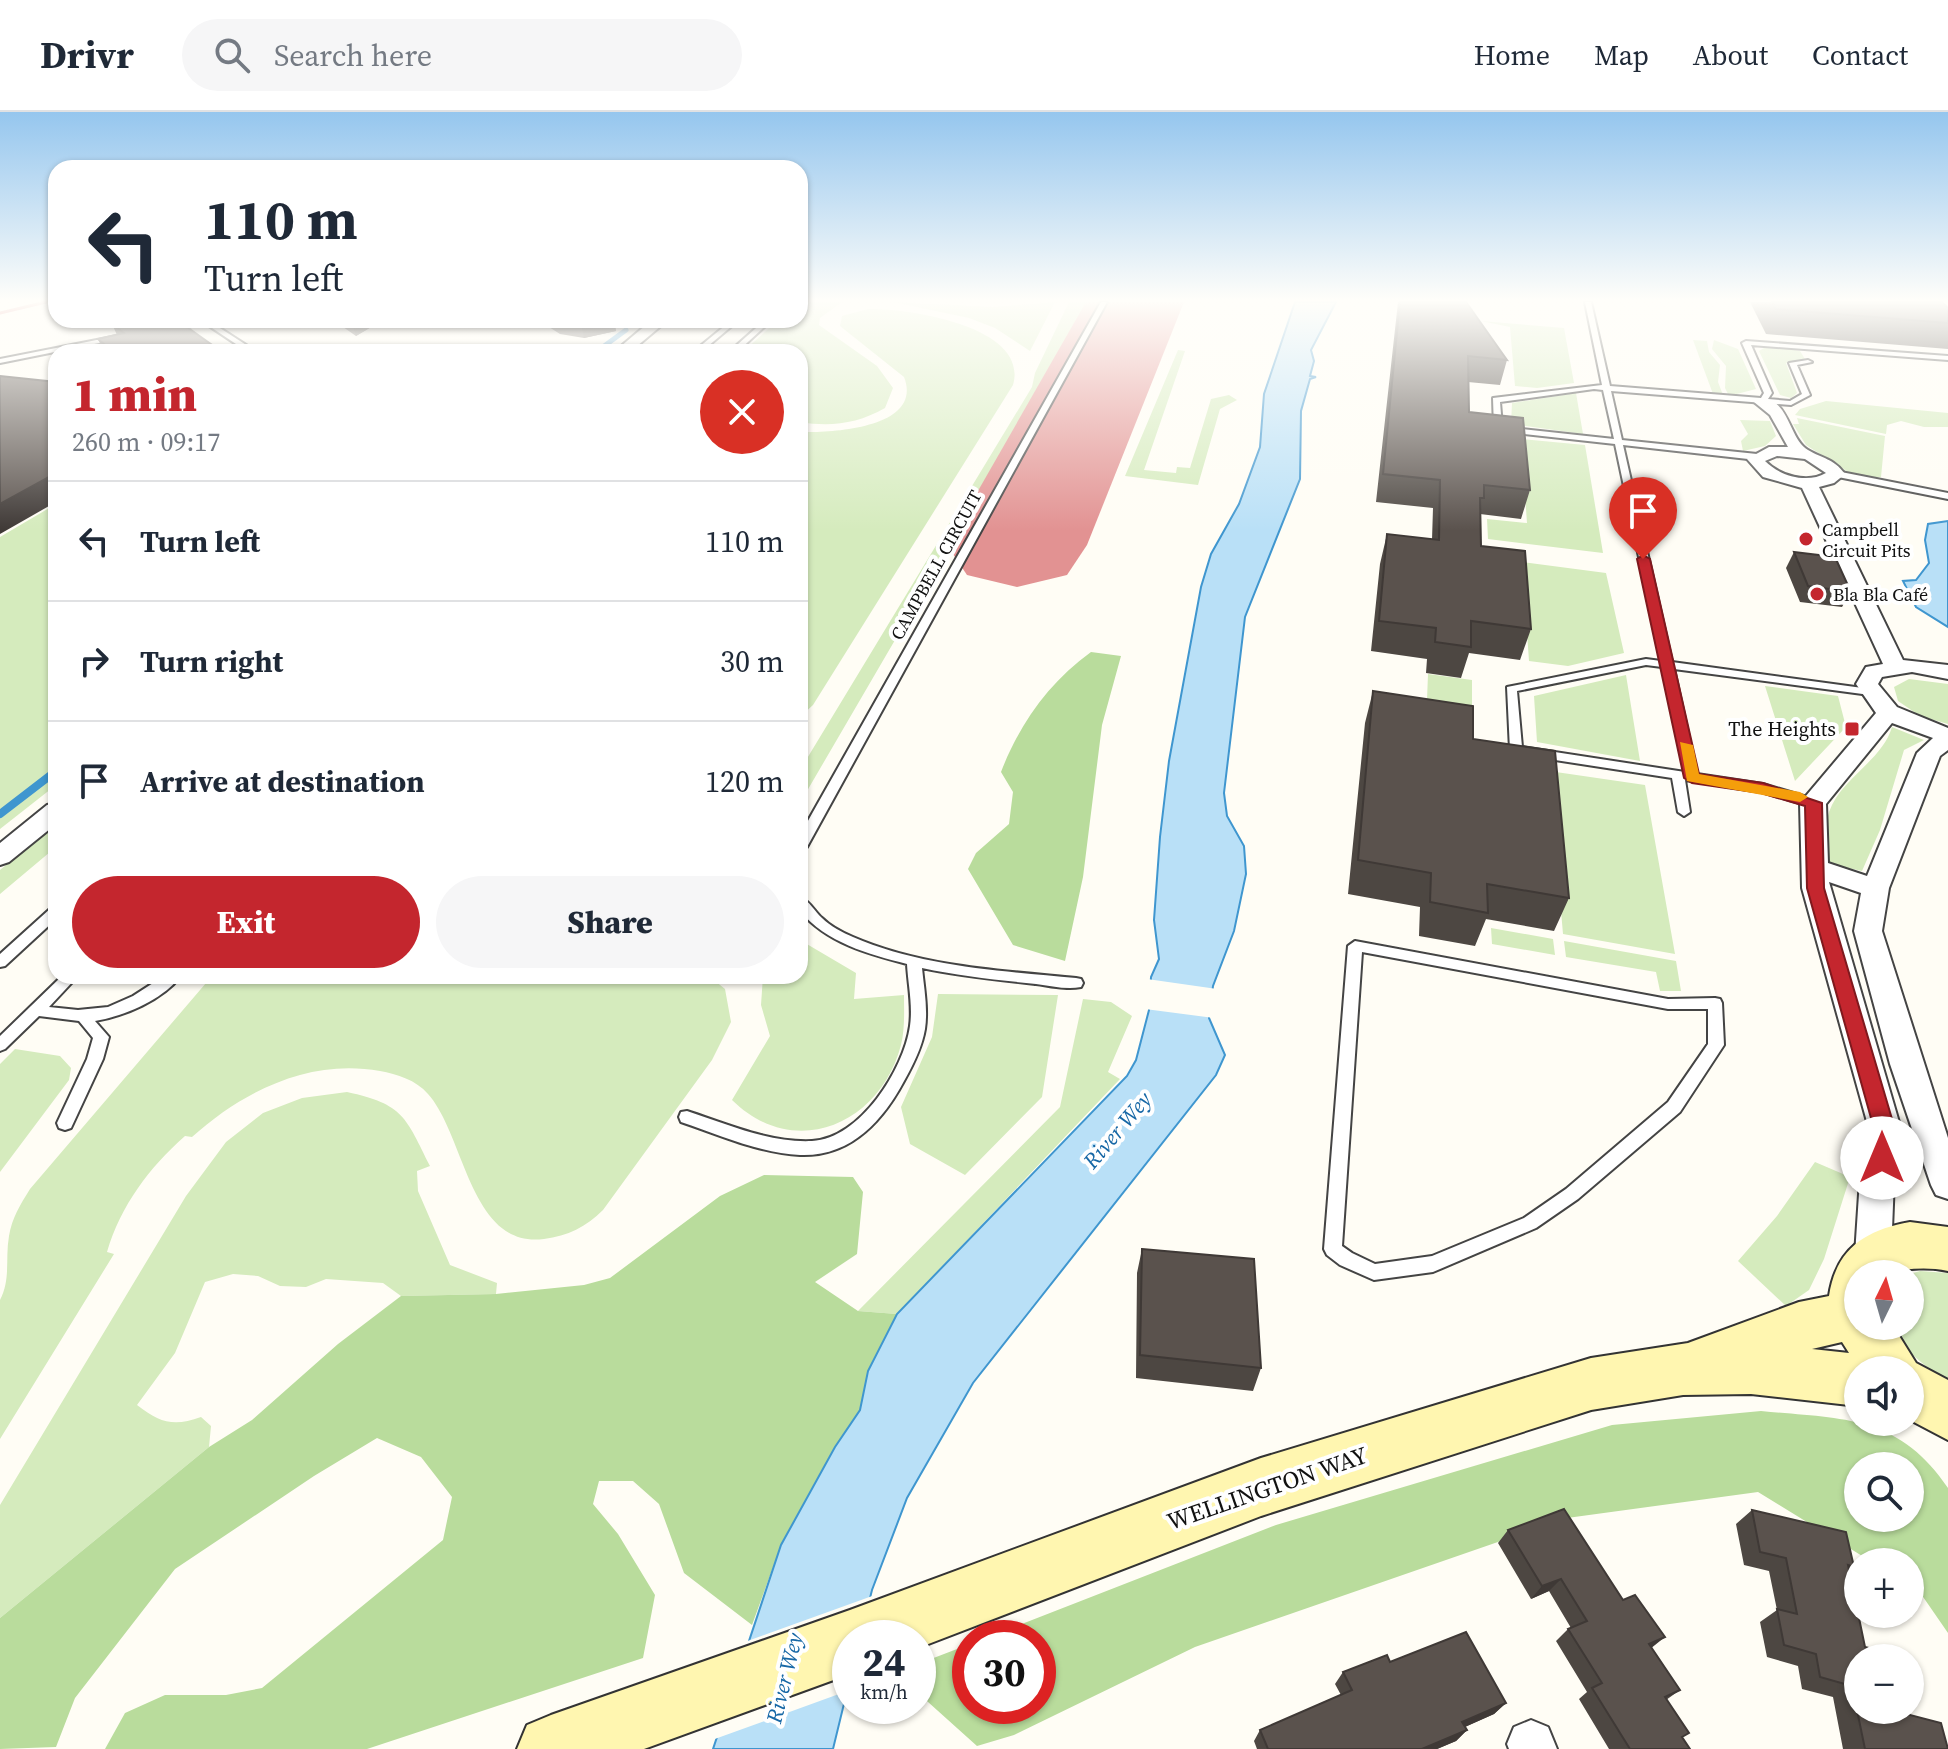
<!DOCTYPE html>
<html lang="en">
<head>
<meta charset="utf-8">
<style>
	body { margin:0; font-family:"Source Serif 4",serif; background:#f6f6f7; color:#1f2937; height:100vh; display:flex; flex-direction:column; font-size:30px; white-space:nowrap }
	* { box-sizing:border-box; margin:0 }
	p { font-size:26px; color:#747a83 }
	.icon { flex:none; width:44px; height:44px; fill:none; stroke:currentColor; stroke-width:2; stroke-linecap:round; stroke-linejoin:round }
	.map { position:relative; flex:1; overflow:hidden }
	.details { position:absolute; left:48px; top:232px; width:760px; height:640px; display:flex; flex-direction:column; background:#fff; border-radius:24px; box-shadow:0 2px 6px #0004 }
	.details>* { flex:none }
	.hud { position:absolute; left:48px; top:48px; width:760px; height:168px; border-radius:24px; box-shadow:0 2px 6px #0004; background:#fff; color:#1f2937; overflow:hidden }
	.needle { width:52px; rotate:5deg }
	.controls { position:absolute; left:1844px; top:1148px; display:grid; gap:16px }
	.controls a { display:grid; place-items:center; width:80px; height:80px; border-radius:50%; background:#fff; box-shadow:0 2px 6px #0004; font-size:40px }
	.speed { position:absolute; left:832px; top:1508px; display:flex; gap:16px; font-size:40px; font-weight:700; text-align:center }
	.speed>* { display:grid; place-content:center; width:104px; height:104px; border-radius:50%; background:#fff; box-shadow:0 2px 6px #0004; line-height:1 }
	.speed small { font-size:20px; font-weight:400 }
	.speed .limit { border:12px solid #d22; background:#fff; color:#111 }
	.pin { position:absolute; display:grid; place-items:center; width:68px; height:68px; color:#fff; margin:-82px -34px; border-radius:50% 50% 50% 0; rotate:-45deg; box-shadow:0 0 8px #0007 }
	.pin .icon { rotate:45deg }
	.me { position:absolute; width:88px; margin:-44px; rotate:0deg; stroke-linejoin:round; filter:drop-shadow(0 0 6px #0008) }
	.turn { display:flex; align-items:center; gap:28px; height:168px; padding:0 24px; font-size:36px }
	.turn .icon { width:104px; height:104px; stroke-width:2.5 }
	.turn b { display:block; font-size:56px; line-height:68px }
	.round { display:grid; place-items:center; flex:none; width:84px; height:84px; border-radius:42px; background:#f6f6f7 }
	.headline { display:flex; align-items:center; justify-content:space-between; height:136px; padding:0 24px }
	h1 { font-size:48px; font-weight:800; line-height:60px; color:#c4262e }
	.action { display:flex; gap:16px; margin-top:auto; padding:16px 24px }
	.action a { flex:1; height:92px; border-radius:48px; background:#c4262e; color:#fff; font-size:32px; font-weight:800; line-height:92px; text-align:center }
	.action a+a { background:#f6f6f7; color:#1f2937 }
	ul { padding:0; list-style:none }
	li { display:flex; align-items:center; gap:24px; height:120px; padding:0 24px; border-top:2px solid #e0e1e3 }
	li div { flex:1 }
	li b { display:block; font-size:30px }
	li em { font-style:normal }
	header { display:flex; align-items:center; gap:48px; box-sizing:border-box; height:112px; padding:0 40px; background:#fff; border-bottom:2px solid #e0e1e3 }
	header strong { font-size:38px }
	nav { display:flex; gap:44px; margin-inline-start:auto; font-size:28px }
	.search { width:560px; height:72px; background:#f6f6f7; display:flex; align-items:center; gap:20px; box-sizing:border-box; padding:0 28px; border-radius:44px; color:#747a83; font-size:30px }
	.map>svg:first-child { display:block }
	.green { fill:#d5ebbd }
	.forest { fill:#b9dc9c; fill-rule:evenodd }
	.water { fill:#b9e0f7; stroke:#3f96cf; stroke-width:2 }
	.pier { fill:#fffdf5 }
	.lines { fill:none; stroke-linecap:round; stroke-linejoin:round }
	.stream-far1 { stroke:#3f96cf; stroke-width:5 }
	.stream { stroke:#3f96cf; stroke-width:8 }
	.runway { fill:#e29292; fill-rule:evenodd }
	.lane-casing { stroke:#444; stroke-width:4 }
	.street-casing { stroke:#444; stroke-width:4 }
	.secondary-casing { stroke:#333; stroke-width:4 }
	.lane { fill:#fff; fill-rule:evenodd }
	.street { fill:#fff; fill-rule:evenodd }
	.secondary { fill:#fff6b0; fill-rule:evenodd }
	.rail { stroke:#c4262e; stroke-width:3 }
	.wall { fill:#4d4742 }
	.shaded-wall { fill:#3f3936 }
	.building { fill:#5a524d; stroke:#3f3936; stroke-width:2 }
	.route { fill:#c4262e; stroke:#7f191e; stroke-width:2 }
	.slow { fill:#f59e0b }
	.poi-dot { fill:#c4262e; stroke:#fff; stroke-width:3 }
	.labels { text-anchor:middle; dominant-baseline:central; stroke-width:8; stroke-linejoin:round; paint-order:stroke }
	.far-poi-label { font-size:18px; fill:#111; stroke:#fff; text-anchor:start }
	.far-street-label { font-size:18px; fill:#111; stroke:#fff }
	.poi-label { font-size:20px; fill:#111; stroke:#fff; text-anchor:end }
	.water-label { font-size:22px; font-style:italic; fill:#1768a6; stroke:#fff }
	.near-street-label { font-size:24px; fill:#111; stroke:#fff }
</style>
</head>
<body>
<header>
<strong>Drivr</strong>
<div class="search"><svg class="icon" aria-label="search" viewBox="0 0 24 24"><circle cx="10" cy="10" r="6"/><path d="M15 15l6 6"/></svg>Search here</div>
<nav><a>Home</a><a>Map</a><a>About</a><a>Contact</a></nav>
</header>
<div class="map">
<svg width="1948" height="1637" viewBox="0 0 1948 1637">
	<rect width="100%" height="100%" fill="#fffdf5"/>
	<path class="green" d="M800,190H842L820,206L819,213L877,254L893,276L885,296C857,312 830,315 800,310V240H743L778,208H800Z
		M893,190L993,195L1055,190L1030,239L995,216L969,206Z
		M1069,190H1092L800,691V658L1032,275L1035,261Z
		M868,197C907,196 1030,214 1013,273L813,593L800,605V320C832,321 924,316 904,265L840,214L842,204Z
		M1481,209L1564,216L1574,271L1537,276L1515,274L1510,215Z
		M1693,228L1707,229L1709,240L1720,253L1718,270L1723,283L1713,282Z
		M1714,228L1738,237L1756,277L1729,284L1725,276L1726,254L1712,237Z
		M1769,233L1800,239L1805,247L1786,251L1797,281L1791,286L1780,283L1759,239Z
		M1178,238L1185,239L1144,358L1176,361L1177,355L1190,356L1211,287L1229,283L1237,288L1220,297L1198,373L1125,364Z
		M1576,281L1583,322L1511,312L1512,291Z
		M1826,289L1948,301V315H1924L1901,309L1887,313L1886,322L1795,303L1800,297Z
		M1797,306L1885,324L1881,365L1867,366L1848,360L1806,333L1793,312H1799Z
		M1740,308L1770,309L1776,324L1765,334L1743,339L1741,329L1748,322Z
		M1521,327L1585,333L1603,441L1488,427L1487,407L1527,411Z
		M56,392V673L0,717V425Z
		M1522,450L1606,461L1624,541L1568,554L1529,549Z
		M1428,562L1472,568V595L1427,588Z
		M1626,563L1640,649L1537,630L1534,584Z
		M1909,567L1948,572V612L1920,604L1898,589L1894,575Z
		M1765,574L1838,584L1846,615L1795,669Z
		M1892,615L1924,628L1904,638L1880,718L1862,759L1825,751C1826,736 1824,715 1829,700C1841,666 1882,649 1892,615Z
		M1549,659L1645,673L1675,842L1563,822Z
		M56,712V735L0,782V758Z
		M1491,816L1553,827L1555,843L1492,832Z
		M800,828L856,861L854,887L904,883C904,899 905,917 901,933C880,1013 794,1049 732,988L770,924L761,893L763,864H800Z
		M1564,829L1676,849L1681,879H1660L1656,860L1566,845Z
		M212,864H709L725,877L731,910L712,948L603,1098C586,1115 568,1124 544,1127C470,1137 465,1023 428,982C416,968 397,962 380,959C310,946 243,979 192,1025L185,1024C149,1056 121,1093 107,1140L114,1142L0,1327V1188C11,1167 5,1146 9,1124C12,1106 20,1093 30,1077Z
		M938,882L1058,883L1042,985L965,1063L910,1032L901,995L932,925Z
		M1083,887L1111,890L1132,904L1108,960L1120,967L897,1202L858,1199L1060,995Z
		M15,937L60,944L71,956L69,968L0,1060V952Z
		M347,980C404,992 406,1006 430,1054L417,1059L418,1079L450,1153L497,1171L496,1182L401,1184L383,1171L326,1167L306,1175L280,1174L258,1164L233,1162L205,1170L175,1241L137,1293C160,1311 174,1315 201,1305L211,1314L209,1335L0,1506V1393L186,1084L226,1030L263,1001L302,986Z
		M1815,1050L1850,1065L1824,1147L1809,1178L1786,1194L1738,1149L1777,1104Z
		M1920,1159L1948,1161V1273L1908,1239L1893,1214H1910V1162Z"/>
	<path class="forest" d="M1091,540L1121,544L1102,613L1083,765L1065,849L1013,833L968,757L976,741L1009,712L1013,680L1001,660C1019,613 1049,570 1091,540Z
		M764,1063L853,1065L863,1080L857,1142L815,1170L858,1199L897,1202L868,1259L861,1298L835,1335L781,1433L752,1513L684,1461L659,1392L633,1369H599L593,1392L618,1422L655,1483L643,1546L367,1637H105L125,1601L165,1583H226L262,1576L443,1428L452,1385L421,1345L377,1326L314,1364L175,1457L75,1586L56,1635L0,1637V1506L209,1335L252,1308L338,1232L401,1184L496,1182L584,1173L610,1166L720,1084Z
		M1761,1299C1841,1307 1898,1302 1948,1376V1521L1919,1479L1910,1474V1450H1872L1758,1380L1567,1406L1195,1535L1014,1623L977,1634L918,1581V1552L970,1532V1594H1038V1526H986L1276,1413L1612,1313ZM1858,1354H1910V1406H1858Z"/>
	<path class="water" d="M1295,190H1336L1311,238L1314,249L1310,264L1316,265L1310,267L1301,299L1300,367L1245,505L1224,681L1227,704L1244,734L1246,762L1234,819L1213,874L1209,906L1225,943L1216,963L973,1271L907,1386L872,1478L860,1526H850V1567L833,1637H713L781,1433L835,1335L860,1298L868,1259L897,1202L1127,964L1136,948L1149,898L1151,865L1159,847L1154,808L1160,725L1169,649L1201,475L1211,442L1239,392L1260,335L1264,282Z
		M1948,409V515L1916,495L1903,469L1916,468L1929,451L1925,428L1928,412Z"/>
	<path class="pier" d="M1147,867L1217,877L1214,906L1145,897Z
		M875,1483L864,1526H850V1578L712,1628L742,1531Z"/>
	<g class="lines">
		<path class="stream-far1" d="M596,240L626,218"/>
		<path class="stream" d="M0,702L56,659"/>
		<path class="runway" d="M1086,190H1184L1087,433L1067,463L1017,475L967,463L947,433Z"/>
		<defs>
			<path id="lane" d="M1101,190H1107L807,735L800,739V723Z
				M1585,190H1591L1610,274L1761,286L1764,281L1742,231L1746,229L1948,244V248L1751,233L1772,281L1768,287L1790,289L1802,282L1789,251L1808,248L1812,250L1797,253L1810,283L1791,293L1611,279L1622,328L1757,342L1761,345L1757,348L1623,333L1672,550L1870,577L1876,580L1870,583L1674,557L1697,662L1763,672L1817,688L1819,691L1817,694L1813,695L1762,680L1685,668L1690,700L1684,704L1678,700L1672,666L1516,642L1510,638L1507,575L1646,547L1661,549L1615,332L1498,319L1494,317L1493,286L1602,273ZM1594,277L1603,278L1614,327L1502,315L1500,290ZM1646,553L1662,555L1685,660L1522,635L1517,579Z
				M207,208L209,209L257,240H248L206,212L165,218L162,216Z
				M621,208H631L654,216L651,218Z
				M732,208H739L701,240H693Z
				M765,208H772L737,240H729Z
				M117,224L119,227L0,251V247Z
				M1836,359L1948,381V387L1833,364V360Z
				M800,785C810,789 814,799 822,806C830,814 843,821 853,825C922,855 1003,859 1076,866L1081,867L1083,871L1081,875C1067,878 1051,874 1036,872C998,868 959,864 922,856C924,876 928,897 925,917C922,935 913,953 904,969C882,1010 850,1045 800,1043C759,1041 720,1023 681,1010L679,1005L681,1000L687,999C727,1012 769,1031 812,1029C860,1027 904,957 910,914C913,893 908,872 907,852C868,842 827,831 800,799Z
				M56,794V807L5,854L0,855V842L51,796Z
				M1355,829L1668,887L1715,886L1720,887L1722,891L1724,933L1680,1000L1578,1087L1536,1116L1433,1160L1374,1168L1340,1153L1327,1143L1324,1137L1348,834ZM1362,840L1668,897H1708V932L1668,990L1566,1077L1524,1106L1432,1144L1375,1152L1352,1141L1342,1134Z
				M62,864H78L49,895L78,898L108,895L133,884L164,864H181C162,888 125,904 95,909L109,925L103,947L71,1016L65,1018L59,1016L57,1011L87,947L93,926L79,909L39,904L5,937L0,939V924Z"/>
			<path id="street" d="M652,208H668L630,240H614Z
				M1756,287C1789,281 1788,327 1808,338C1823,347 1833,346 1845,362L1834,371L1819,375L1903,548L1948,553V567L1912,560L1882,565L1878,572L1897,595L1948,616V638L1940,644L1889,776L1882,819L1948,1026V1087L1936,1083L1931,1073L1890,952L1854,819L1861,781L1829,770L1903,1024L1894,1067L1891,1143L1886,1154L1873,1159L1860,1154L1855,1143L1860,1067L1871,1024L1802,776L1800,691L1876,601L1856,572L1866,555L1883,552L1802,376L1763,365L1747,347L1769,335H1788L1770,303L1754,290ZM1777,344L1805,347L1826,361C1807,372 1780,364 1765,349ZM1892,611L1933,626L1917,641L1867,764L1828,751L1826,692Z
				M56,691V712L9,750L0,753V731L47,693Z
				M1531,1608L1548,1615L1557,1637H1509L1507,1632L1514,1615Z"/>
			<path id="secondary" d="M1910,1110L1948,1115V1159C1915,1152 1890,1162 1858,1162V1214H1893L1916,1251L1948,1268V1328L1910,1308V1258H1858V1294L1751,1282L1683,1283L1591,1298L1261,1404L918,1536V1526H850V1562L644,1637H517L527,1613L551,1603L850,1498L1261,1346L1591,1246L1688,1231L1799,1190L1829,1184C1836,1137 1865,1118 1910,1110ZM1842,1230L1849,1241L1812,1237Z"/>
		</defs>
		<use href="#lane" class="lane-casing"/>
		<use href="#street" class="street-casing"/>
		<use href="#secondary" class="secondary-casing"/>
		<use href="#lane" class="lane"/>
		<use href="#street" class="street"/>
		<use href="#secondary" class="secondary"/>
		<path class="rail" d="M0,201L46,190"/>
	</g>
	<path class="wall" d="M1398,190H1466L1507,248L1500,273L1468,270L1469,300L1530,378L1521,407L1480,402L1481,434L1531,517L1520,548L1469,541L1461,566L1426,561L1427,547L1371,539L1380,452L1387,422L1432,428L1433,396L1376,390Z
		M1750,190H1942L1948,196V237L1766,222Z
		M333,208H383L356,224Z
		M538,208H614L616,219L584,226L560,222Z
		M112,212L222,240H104L98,227L117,223Z
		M1794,440L1851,480L1842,495L1800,490L1786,456Z
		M1373,579L1473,627L1569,786L1554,819L1486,807L1475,834L1419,824L1420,795L1348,782L1365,611Z
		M1142,1137L1261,1256L1253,1279L1136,1266L1137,1161Z
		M1752,1398L1854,1455L1849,1459L1865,1535L1906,1602L1948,1637H1843L1833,1585L1802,1577L1798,1554L1767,1545L1760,1510L1777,1498L1769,1459L1744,1453L1736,1412Z
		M1508,1418L1652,1536L1680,1578L1666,1588L1682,1626L1690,1637H1609L1579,1587L1587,1580L1556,1529L1568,1517L1571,1516L1549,1479L1531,1487L1498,1431Z
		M1390,1550L1506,1591L1494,1602L1465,1615L1467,1618L1456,1629L1437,1637H1257L1254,1629L1260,1618L1341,1583L1335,1572L1343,1560Z"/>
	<path class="shaded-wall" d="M351,208H383L356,224Z
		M580,208H614L616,219L584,226Z
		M56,361V390L0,422V392Z
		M1561,1467L1549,1479L1531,1487L1542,1474Z
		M1665,1525L1650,1537L1649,1532Z
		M1506,1591L1494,1602L1451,1621L1462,1610Z
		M1467,1618L1456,1629L1437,1637H1422Z"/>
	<path class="building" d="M1400,190H1466L1507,248L1468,244L1469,300L1523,306L1530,378L1484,373V386H1480L1481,434L1525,439L1531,517L1471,509V535L1435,530L1436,516L1379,509L1387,422L1439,428L1440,368L1383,362Z
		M1772,190H1942L1948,196V211L1776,197Z
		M131,208H177L222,240H114L98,227L124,221L112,212Z
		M0,264L56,270V361L0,392Z
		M1794,440L1835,445L1851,480L1808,474Z
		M1373,579L1473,594V627L1555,639L1569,786L1487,772L1488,801L1430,790L1431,761L1358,748Z
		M1142,1137L1254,1147L1261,1256L1140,1243Z
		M1564,1397L1623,1488L1635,1483L1665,1525L1649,1532L1680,1578L1665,1585L1689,1621L1682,1625L1690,1637H1630L1592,1576L1602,1571L1568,1517L1587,1509L1561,1467L1542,1474L1508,1418Z
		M1752,1398L1846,1420L1854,1455L1848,1453L1865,1535L1892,1542L1893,1546H1858V1598H1905L1906,1602L1941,1611L1948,1637H1865L1852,1574L1820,1565L1816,1542L1784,1533L1777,1497L1797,1502L1786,1446L1760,1440Z
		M1466,1520L1506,1591L1462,1610L1467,1618L1422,1637H1268L1260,1618L1352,1578L1343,1560L1387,1543L1390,1550Z"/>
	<linearGradient id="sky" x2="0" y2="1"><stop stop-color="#95c6ee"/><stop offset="0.45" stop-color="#fffefa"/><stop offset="1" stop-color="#fffefa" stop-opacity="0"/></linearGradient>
	<rect width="1948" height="419" fill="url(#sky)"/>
	<path class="route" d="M1643,443L1650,447L1699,662L1763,671L1822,691L1824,776L1897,1024L1889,1052H1874L1871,1046L1876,1024L1807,776L1805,694L1761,681L1692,671L1684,666L1637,447Z"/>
	<path class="slow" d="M1680,630L1693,633L1699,662L1800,680L1808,685L1800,690L1687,669Z"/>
	<g class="poi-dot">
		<circle cx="1806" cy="427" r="8"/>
		<circle cx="1817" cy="482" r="8"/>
		<rect x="1844" y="609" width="16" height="16" rx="4"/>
	</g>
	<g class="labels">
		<g class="far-poi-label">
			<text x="1822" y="417">Campbell<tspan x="1822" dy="21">Circuit Pits</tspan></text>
			<text x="1833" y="482">Bla Bla Café</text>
		</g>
		<g class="far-street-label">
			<text transform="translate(936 453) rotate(-61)">CAMPBELL CIRCUIT</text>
		</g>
		<g class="poi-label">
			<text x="1836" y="617">The Heights</text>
		</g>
		<g class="water-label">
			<text transform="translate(1117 1018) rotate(-50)">River Wey</text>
			<text transform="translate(784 1566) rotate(-76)">River Wey</text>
		</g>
		<g class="near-street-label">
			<text transform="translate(1267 1376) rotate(-19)">WELLINGTON WAY</text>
		</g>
	</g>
</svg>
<div class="controls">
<a><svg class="needle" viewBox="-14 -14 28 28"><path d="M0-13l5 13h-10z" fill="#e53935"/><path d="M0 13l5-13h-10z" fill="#747a83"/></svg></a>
<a><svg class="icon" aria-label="sound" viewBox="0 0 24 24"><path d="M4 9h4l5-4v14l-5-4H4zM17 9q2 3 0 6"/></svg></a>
<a><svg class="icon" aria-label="search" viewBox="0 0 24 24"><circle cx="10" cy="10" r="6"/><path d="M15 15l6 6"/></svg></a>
<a>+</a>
<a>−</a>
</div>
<div class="speed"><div>24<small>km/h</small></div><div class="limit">30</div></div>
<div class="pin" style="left:1643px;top:447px;background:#d93025"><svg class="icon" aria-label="arrive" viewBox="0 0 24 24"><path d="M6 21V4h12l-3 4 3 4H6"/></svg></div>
<svg class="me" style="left:1882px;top:1046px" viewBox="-20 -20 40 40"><circle r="19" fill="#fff"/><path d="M0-13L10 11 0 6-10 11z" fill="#c4262e"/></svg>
<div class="hud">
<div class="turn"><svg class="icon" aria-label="left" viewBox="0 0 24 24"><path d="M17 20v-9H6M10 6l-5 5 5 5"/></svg><div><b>110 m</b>Turn left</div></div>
</div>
<section class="details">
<div class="headline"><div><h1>1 min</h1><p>260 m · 09:17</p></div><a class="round" style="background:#d93025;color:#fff"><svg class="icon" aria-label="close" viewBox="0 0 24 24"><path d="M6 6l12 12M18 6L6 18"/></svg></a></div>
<ul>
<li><svg class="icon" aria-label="left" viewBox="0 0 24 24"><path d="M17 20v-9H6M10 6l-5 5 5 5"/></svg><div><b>Turn left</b></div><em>110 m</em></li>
<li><svg class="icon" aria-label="right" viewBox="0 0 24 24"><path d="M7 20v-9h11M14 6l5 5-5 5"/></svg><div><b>Turn right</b></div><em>30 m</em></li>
<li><svg class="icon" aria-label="arrive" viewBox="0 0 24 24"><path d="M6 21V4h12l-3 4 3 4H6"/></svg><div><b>Arrive at destination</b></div><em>120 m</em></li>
</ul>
<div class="action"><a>Exit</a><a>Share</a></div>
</section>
</div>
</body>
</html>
